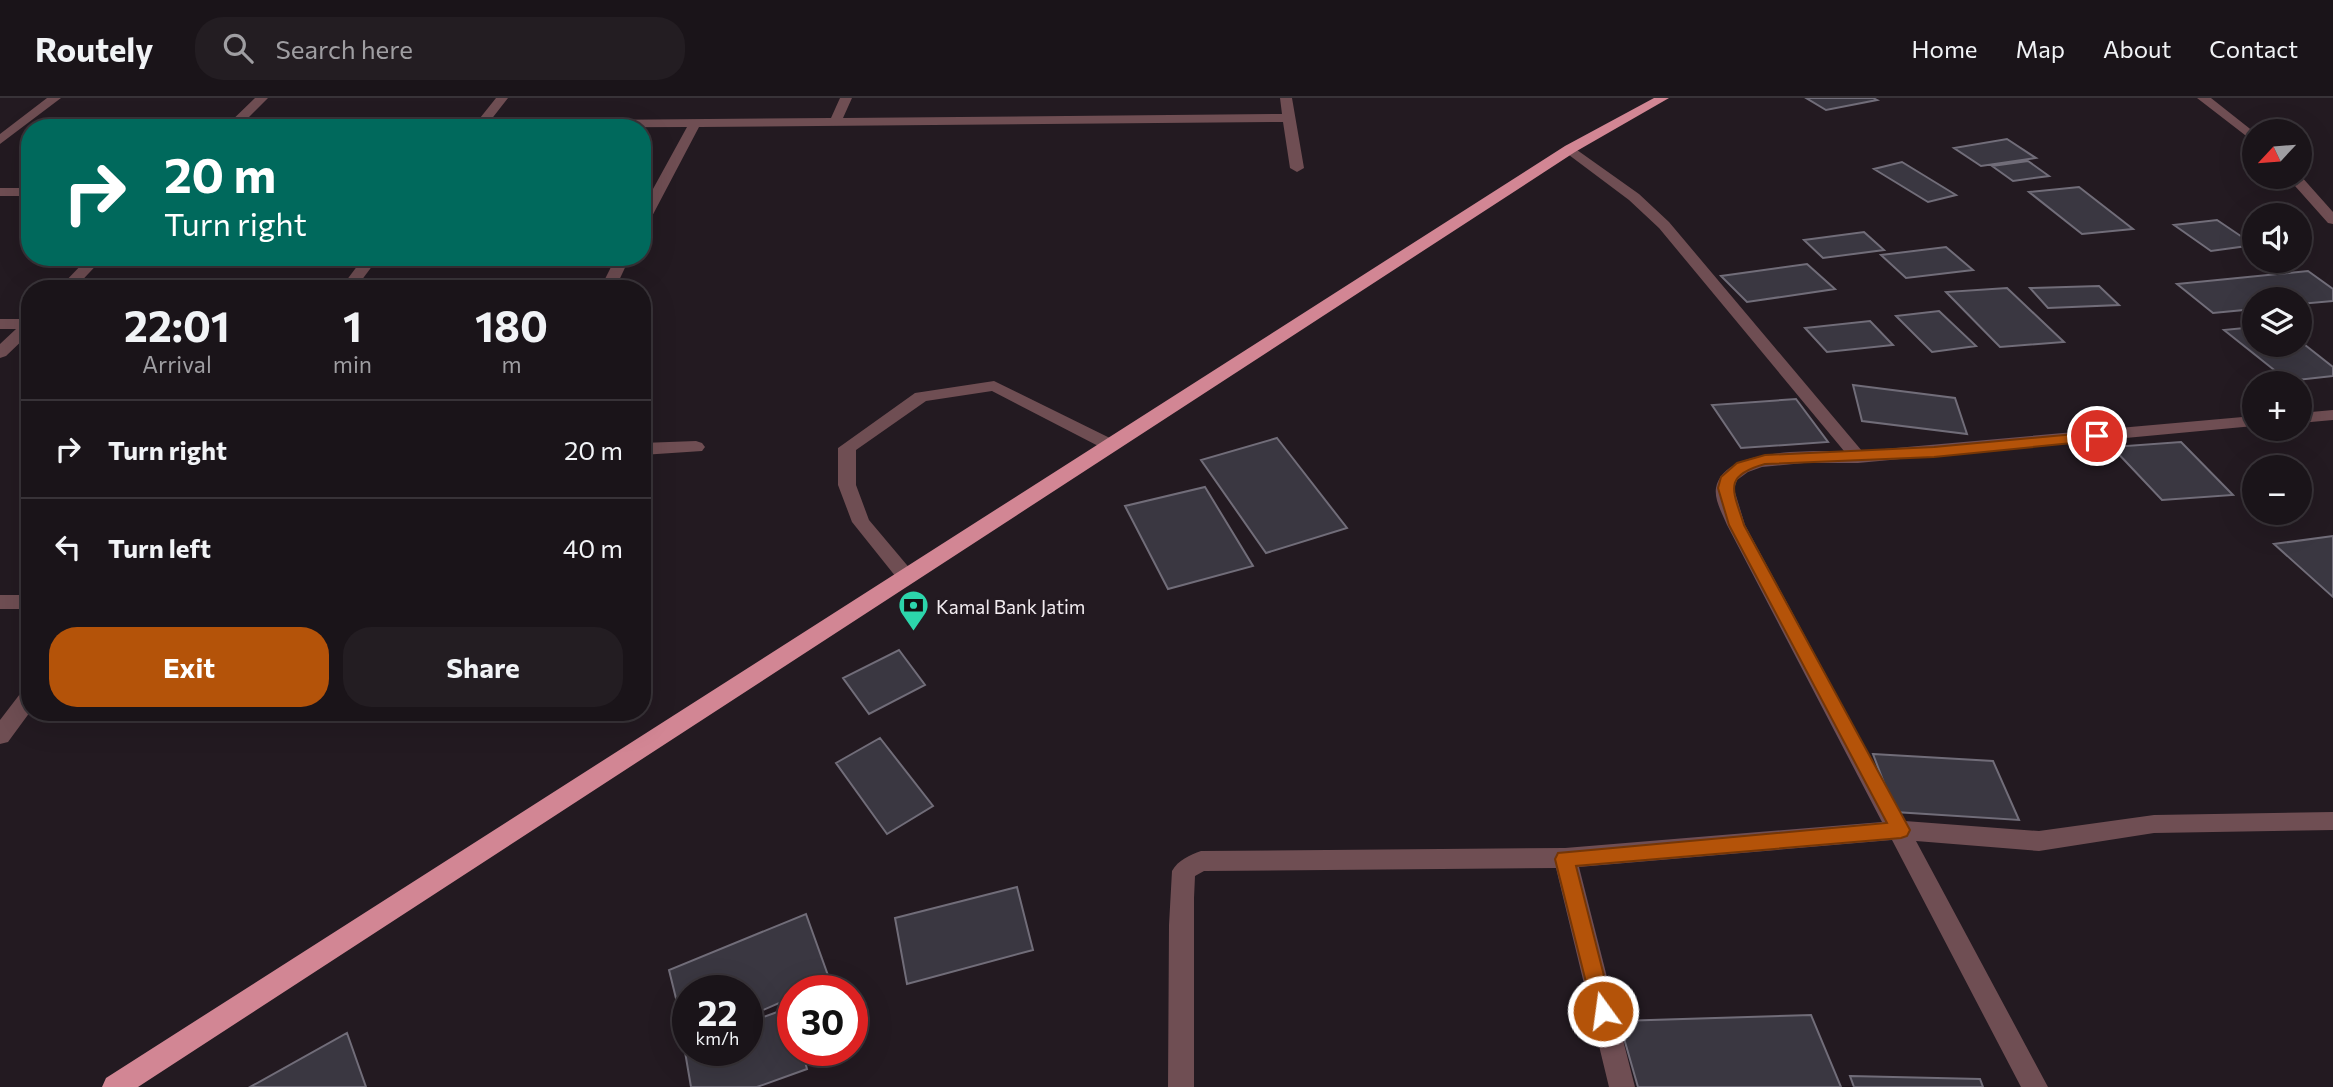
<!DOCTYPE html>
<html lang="en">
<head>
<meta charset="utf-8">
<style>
	body { margin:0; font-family:Commissioner,sans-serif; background:#231d22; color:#f1f3f6; height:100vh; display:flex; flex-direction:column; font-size:26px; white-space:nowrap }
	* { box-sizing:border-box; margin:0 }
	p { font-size:23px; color:#9f9ea2 }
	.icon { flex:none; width:38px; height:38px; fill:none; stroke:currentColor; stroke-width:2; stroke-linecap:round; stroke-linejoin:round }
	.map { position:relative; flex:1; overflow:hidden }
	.side { position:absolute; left:21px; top:182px; width:630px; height:441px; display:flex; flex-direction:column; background:#1a1419; border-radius:28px; box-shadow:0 7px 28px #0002,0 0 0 2px #383338 }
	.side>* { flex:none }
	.banner { position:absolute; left:21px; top:21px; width:630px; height:147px; border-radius:28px; box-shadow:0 7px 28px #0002,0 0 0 2px #383338; background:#00695c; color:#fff; overflow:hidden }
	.needle { width:46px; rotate:244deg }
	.buttons { position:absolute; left:2242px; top:21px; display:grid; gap:14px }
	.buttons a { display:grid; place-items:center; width:70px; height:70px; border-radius:50%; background:#1a1419; box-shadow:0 7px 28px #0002,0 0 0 2px #383338; font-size:35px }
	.speed { position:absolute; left:672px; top:877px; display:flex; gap:14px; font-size:35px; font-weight:700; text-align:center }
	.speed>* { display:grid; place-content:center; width:91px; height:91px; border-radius:50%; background:#1a1419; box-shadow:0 7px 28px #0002,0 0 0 2px #383338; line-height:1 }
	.speed small { font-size:18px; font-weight:400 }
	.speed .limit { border:10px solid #d22; background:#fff; color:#111 }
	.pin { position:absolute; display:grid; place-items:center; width:60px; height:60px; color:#fff; margin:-30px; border:4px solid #fff; border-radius:50%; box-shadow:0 2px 7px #0007 }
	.me { position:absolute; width:77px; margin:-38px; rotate:346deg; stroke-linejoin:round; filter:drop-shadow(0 0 5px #0008) }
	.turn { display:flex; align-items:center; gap:24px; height:147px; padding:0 28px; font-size:32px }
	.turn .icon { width:91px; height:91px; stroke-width:2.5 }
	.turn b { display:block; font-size:49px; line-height:60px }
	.eta { display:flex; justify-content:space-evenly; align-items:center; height:119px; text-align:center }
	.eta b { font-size:42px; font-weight:700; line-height:49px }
	.action { display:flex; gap:14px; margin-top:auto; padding:14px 28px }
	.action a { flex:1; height:80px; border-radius:28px; background:#b45309; color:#fff; font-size:28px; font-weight:700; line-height:80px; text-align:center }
	.action a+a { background:#231d22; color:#f1f3f6 }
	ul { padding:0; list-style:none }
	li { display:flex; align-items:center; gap:21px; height:98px; padding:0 28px; border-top:2px solid #383338 }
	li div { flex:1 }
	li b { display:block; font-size:26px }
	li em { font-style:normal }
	header { display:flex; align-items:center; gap:42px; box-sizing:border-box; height:98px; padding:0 35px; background:#1a1419; border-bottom:2px solid #383338 }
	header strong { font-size:33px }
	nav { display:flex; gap:38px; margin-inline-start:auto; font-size:24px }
	.search { width:490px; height:63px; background:#231d22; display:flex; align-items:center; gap:18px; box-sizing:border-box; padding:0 24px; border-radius:28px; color:#9f9ea2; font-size:26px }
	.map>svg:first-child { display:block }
	.building { fill:#3a3741; stroke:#716d79; stroke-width:2 }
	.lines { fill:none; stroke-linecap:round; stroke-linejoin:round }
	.service { fill:#6f4e53; fill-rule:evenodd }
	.minor { fill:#6f4e53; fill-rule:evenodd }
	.trunk { fill:#d28694; fill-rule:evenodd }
	.route { fill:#b45309; stroke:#753606; stroke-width:2 }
	.labels { text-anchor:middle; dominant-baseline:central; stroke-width:5; stroke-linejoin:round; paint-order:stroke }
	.poi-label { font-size:19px; fill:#f2ecf0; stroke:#231a21; text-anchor:start }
</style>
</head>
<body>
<header>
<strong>Routely</strong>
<div class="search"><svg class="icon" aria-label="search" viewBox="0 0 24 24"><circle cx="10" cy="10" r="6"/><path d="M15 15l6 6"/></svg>Search here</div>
<nav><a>Home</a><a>Map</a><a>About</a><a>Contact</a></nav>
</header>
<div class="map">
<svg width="2333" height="989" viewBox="0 0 2333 989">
	<rect width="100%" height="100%" fill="#231a21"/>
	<path class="building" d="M1806,0H1873L1877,2L1826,12Z
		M2007,41L2036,60L1981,68L1954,50Z
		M2028,63L2049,78L2013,83L1992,68Z
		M1902,64L1956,97L1928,104L1874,71Z
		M2079,89L2133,131L2082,136L2029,94Z
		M2217,122L2254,147L2211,153L2174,127Z
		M1864,134L1884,152L1823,160L1804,142Z
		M1946,149L1973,172L1906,180L1881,157Z
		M1807,166L1835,191L1747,204L1721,178Z
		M2308,173L2333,191V203L2300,206V201H2254V211L2213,215L2177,186Z
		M2099,188L2119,207L2048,210L2030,190Z
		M2007,190L2064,244L2000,249L1946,194Z
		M1939,213L1976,248L1932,254L1896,218Z
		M1870,223L1893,247L1827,254L1805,230Z
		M2254,229V247H2300V243L2333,269V278L2288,283L2224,232Z
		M1853,287L1955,300L1967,336L1862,323Z
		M1796,301L1828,344L1741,350L1712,307Z
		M1277,340L1347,430L1266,455L1201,362Z
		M2181,344L2233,397L2162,402L2112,349Z
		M1205,389L1253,468L1168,491L1125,408Z
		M2333,438V499L2274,446Z
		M899,552L925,587L869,616L843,580Z
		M880,640L933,708L887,736L836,665Z
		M1873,656L1993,663L2019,722L1895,714Z
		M1017,789L1033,852L907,886L895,820Z
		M806,816L830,883L809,892H793V899L747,919V892H688L687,945L669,872Z
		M791,909L793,952H802L807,971L757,989H691L684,948L688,947V952H747V925Z
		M1811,917L1841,989H1638L1619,923Z
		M347,935L366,989H250Z
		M1850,978L1980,981L1983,989H1854Z"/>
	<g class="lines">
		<path class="service" d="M994,283L1118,344L1121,348L1112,354L1106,352L992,293L926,303L856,352V387L869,422L917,479L914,484H900L852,424L838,387V350L915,295Z"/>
		<path class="minor" d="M47,0H61L0,46V36Z
			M255,0H268L238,30H224Z
			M496,0H508L490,23L831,20L840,0H852L843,20L1282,16L1280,0H1292L1304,70L1297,74L1290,70L1283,24L699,29L649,124L642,128V111L687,29L472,30Z
			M2197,0H2211L2254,34V44Z
			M1570,47L1639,96L1669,124L1862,353L2254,318V328L1858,365H1804L1762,369L1748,374L1737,382L1734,391L1745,427L1905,723L2039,733L2154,717L2333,714V732L2154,735L2039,753L1916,743L2048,989H2021L1892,742L1579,769L1635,989H1609L1556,770L1204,773L1195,778L1194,800V989H1168L1169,827L1172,773C1178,762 1190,757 1201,753L1565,750L1882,724L1727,427C1723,417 1714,402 1716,390C1723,349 1812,353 1844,353L1659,130L1629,102L1565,54V48Z
			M2300,77L2333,114V126L2328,125L2287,79Z
			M0,90H30V98H0Z
			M89,159H104L74,191H58Z
			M364,159H379L355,191H340Z
			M616,159H630L615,191H600Z
			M0,221H30V235L6,258L0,260V246L16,231H0Z
			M2333,312V322L2300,325V315Z
			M696,343L702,345L705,349L702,353L642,357V345Z
			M0,497H30V511H0Z
			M30,590V614L8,644L0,646V622L23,592Z"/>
		<path class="trunk" d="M1654,0H1669L1575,54L138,989H102L106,980L1565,48Z"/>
	</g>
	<path class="route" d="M2097,334L2104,338L2102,342L1934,359L1765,366C1722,378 1733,392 1744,427L1910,732L1907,738L1901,740L1576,768L1613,913L1610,920L1603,923L1595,920L1555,761L1558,755L1887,725L1729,427L1718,390L1721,379L1737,365L1765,357L1934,349Z"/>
	<defs>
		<symbol id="bank-pin" viewBox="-11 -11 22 30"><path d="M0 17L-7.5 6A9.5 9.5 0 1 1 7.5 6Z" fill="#2cd5ab" stroke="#231a21"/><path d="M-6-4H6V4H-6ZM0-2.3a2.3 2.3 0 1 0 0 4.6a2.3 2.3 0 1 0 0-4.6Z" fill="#111"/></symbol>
	</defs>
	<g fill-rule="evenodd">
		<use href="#bank-pin" x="896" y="490" width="35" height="47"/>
	</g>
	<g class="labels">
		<g class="poi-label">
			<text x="936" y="508">Kamal Bank Jatim</text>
		</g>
	</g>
</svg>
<div class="buttons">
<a><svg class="needle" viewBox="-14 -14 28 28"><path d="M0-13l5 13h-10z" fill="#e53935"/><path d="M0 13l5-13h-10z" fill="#9f9ea2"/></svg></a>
<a><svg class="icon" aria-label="sound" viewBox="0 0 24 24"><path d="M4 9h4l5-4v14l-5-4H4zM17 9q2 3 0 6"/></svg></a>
<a><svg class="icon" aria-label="layers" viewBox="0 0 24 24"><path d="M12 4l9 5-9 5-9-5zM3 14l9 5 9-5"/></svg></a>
<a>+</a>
<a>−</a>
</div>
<div class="speed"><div>22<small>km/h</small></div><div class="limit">30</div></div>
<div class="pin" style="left:2097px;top:338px;background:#d93025"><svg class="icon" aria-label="arrive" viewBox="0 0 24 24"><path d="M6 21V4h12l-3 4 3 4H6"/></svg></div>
<svg class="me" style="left:1603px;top:913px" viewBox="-20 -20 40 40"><circle r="17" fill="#b45309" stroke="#fff" stroke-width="3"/><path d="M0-11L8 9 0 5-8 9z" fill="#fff"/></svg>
<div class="banner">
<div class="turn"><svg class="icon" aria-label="right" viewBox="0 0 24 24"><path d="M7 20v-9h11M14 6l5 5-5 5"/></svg><div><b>20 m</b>Turn right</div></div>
</div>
<section class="side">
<div class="eta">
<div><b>22:01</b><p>Arrival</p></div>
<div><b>1</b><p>min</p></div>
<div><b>180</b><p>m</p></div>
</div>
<ul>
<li><svg class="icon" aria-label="right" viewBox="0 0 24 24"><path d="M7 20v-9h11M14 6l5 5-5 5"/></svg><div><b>Turn right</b></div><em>20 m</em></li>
<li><svg class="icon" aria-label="left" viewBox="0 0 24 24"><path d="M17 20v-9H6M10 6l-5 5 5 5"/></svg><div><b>Turn left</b></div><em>40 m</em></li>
</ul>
<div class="action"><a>Exit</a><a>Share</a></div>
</section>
</div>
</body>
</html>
